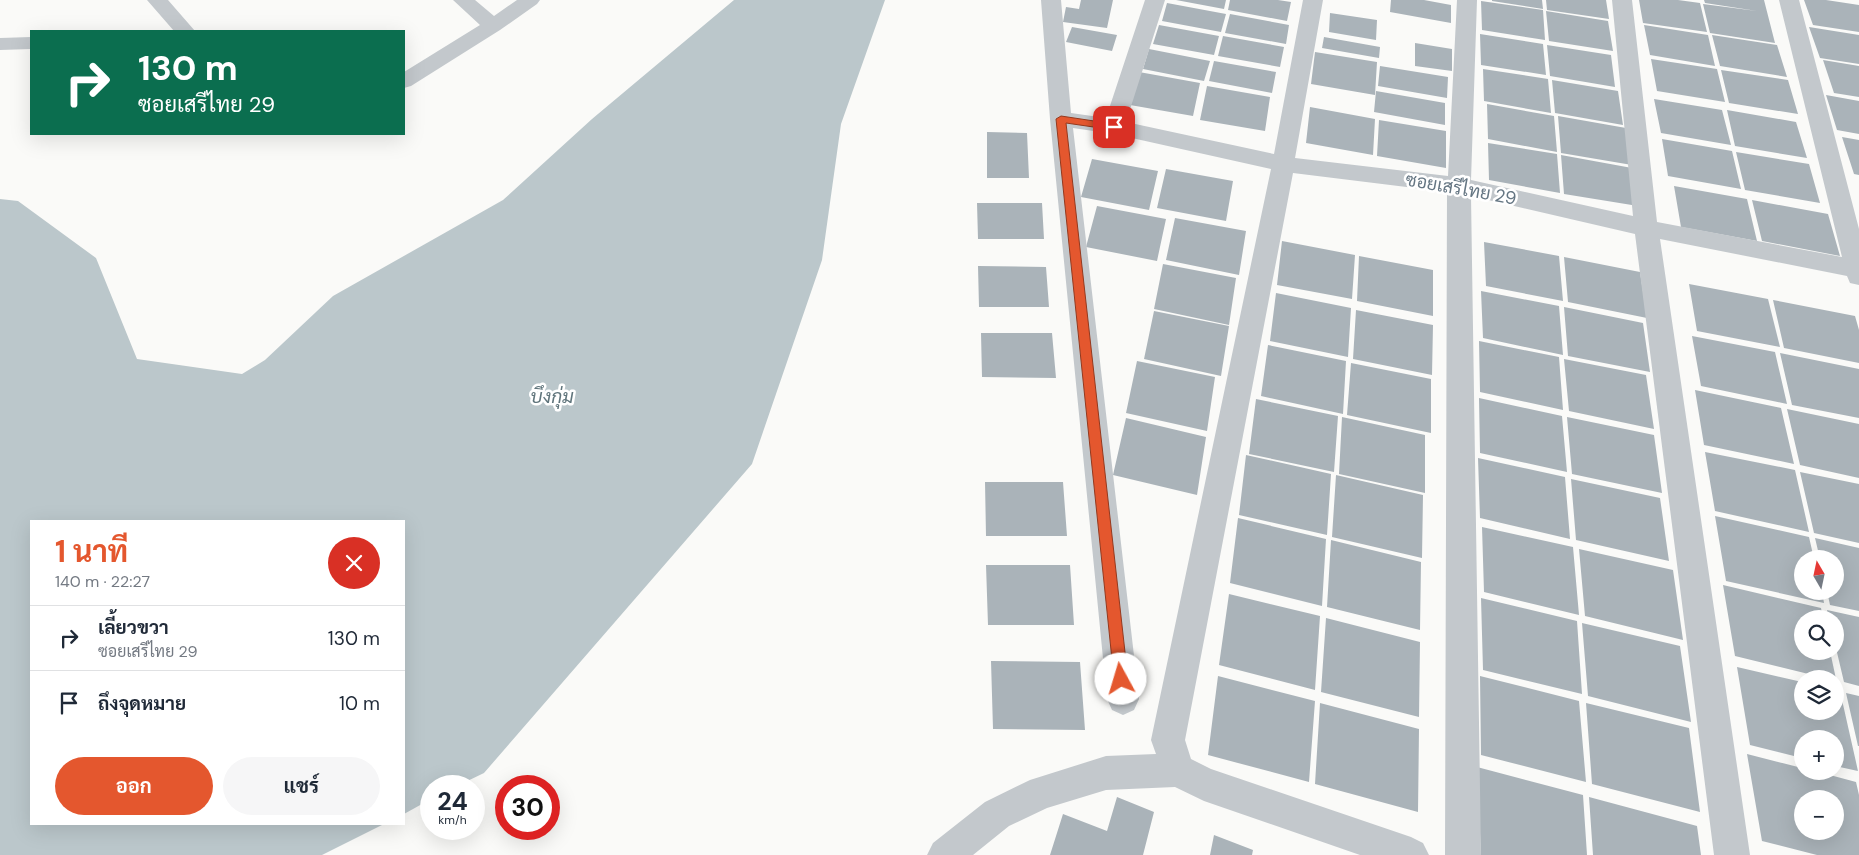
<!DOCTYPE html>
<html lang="th">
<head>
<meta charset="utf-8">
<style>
	body { margin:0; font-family:"DM Sans",Sarabun,sans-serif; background:#f6f6f7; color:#1f2937; height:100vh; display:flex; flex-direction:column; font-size:19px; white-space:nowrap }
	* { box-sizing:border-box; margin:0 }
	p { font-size:16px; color:#747a83 }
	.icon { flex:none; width:28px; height:28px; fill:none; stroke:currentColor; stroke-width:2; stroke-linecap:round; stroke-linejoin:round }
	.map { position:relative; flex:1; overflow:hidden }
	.sheet { position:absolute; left:30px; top:520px; width:375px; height:305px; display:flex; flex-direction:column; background:#fff; border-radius:0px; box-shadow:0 5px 20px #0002 }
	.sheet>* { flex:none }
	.hud { position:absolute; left:30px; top:30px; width:375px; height:105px; border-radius:0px; box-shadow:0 5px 20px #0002; background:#0b6e4f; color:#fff; overflow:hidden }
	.needle { width:32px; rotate:351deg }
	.fabs { position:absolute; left:1794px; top:550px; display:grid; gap:10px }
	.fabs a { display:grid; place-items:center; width:50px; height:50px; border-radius:50%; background:#fff; box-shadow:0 5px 20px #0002; font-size:25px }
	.speed { position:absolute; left:420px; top:775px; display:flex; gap:10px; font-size:25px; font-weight:700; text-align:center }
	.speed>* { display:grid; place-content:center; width:65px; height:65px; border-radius:50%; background:#fff; box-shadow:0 5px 20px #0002; line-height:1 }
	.speed small { font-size:12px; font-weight:400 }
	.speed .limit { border:8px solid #d22; background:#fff; color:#111 }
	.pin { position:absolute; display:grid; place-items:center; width:42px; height:42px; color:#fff; margin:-21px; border-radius:10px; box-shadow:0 2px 8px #0006 }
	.me { position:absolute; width:55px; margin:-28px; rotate:354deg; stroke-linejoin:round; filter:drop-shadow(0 0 4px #0008) }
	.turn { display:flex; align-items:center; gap:18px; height:105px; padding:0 25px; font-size:22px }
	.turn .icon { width:65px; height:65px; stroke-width:2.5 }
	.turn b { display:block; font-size:35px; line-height:42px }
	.round { display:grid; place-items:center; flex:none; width:52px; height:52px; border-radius:26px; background:#f6f6f7 }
	.overview { display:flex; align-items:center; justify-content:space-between; height:85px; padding:0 25px }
	h1 { font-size:30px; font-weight:700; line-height:38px; color:#e4572e }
	.primary-button { display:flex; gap:10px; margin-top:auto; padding:10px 25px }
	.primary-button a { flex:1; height:58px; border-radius:30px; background:#e4572e; color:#fff; font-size:20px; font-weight:700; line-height:58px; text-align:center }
	.primary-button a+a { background:#f6f6f7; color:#1f2937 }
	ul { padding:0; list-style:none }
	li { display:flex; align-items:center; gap:15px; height:65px; padding:0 25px; border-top:1px solid #e0e1e3 }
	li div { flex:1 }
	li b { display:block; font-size:19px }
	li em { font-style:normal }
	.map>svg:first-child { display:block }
	.water { fill:#bbc7cb }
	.building { fill:#aab3b9; fill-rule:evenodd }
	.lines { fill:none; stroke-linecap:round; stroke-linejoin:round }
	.minor { fill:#c3c8cc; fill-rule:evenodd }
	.route { fill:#e4572e; stroke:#94391e }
	.labels { text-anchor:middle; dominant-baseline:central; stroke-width:5; stroke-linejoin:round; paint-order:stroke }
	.street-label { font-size:18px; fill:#657683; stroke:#fff }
	.water-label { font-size:19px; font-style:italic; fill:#60757c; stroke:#fff }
</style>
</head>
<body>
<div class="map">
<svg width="1859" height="855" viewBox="0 0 1859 855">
	<rect width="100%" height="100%" fill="#fafaf8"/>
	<path class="water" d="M734,0H885L841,124L822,260L752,464L484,773L457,786H431V799L404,814V521H31V824H384L322,855H0V199L18,201L96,258L137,359L242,374L265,360L333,296L503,200L592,119Z"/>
	<path class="building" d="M1081,0H1113L1107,28L1063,22L1066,7L1079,9Z
		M1176,0H1226L1224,9Z
		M1230,0H1278L1291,2L1287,21L1228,10Z
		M1391,0H1424L1451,5V23L1390,12Z
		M1492,0H1542L1543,9L1492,1Z
		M1546,0H1606L1609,19L1547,10Z
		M1639,0H1678L1700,3L1707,32L1643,23Z
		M1704,0H1764L1775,43L1710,33L1703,4L1757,11L1705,3Z
		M1804,0H1826L1859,5V32L1813,25Z
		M1481,1L1543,10L1545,40L1482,30Z
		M1167,3L1226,14L1221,32L1162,21Z
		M1546,11L1608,21L1613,51L1549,41Z
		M1330,13L1377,20L1376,40L1329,32Z
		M1230,14L1289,25L1286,44L1225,33Z
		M1159,25L1219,36L1214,55L1153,44Z
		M1644,25L1708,35L1715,66L1650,55Z
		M1072,27L1117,35L1112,51L1066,42Z
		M1809,27L1859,35V64L1820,58Z
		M1480,34L1543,44L1546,75L1481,65Z
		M1712,35L1777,45L1787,77L1720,66Z
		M1223,36L1284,47L1280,67L1218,56Z
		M1324,37L1380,47L1379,58L1322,48Z
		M1415,43L1452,49V71L1415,66Z
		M1547,45L1611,55L1615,87L1550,76Z
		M1149,49L1210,61L1204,81L1143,69Z
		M1315,52L1377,62L1375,95L1311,84Z
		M1651,59L1717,69L1725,102L1657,91Z
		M1823,60L1859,66V97L1834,93Z
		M1214,61L1276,72L1272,93L1209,81Z
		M1380,66L1448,77L1447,98L1378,86Z
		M1483,69L1548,79L1551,113L1484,101Z
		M1721,70L1788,80L1798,114L1729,103Z
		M1139,72L1200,83L1193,116L1130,105Z
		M1552,80L1618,91L1623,125L1555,113Z
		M1207,86L1270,97L1265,131L1200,120Z
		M1376,91L1445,103V125L1374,112Z
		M1826,95L1859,101V134L1837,130Z
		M1654,99L1722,110L1731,145L1661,133Z
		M1487,104L1554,116L1557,152L1488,139Z
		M1310,107L1375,119L1373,155L1306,143Z
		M1727,110L1796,122L1807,158L1735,146Z
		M1558,116L1626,128L1632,165L1561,153Z
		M1379,120L1446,131V168L1377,156Z
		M987,132L1027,133L1029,178H987Z
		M1842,137L1859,140V175L1854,174Z
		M1662,139L1732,151L1741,189L1668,176Z
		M1488,143L1557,154L1560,193L1489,180Z
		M1736,152L1809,164L1820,203L1745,190Z
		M1561,155L1632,168L1638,206L1564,194Z
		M1092,159L1158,171L1149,210L1081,197Z
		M1166,169L1233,181L1226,221L1157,208Z
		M1674,186L1747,199L1757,241L1681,227Z
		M1752,200L1828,214L1840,256L1762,241Z
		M977,203H1042L1044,239H978Z
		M1097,206L1166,219L1157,261L1086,247Z
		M1175,218L1246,231L1239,275L1166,260Z
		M1282,241L1355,255L1352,299L1277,285Z
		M1484,242L1559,256L1563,301L1486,286Z
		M1359,256L1433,270V316L1357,301Z
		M1564,257L1640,272L1647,318L1568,302Z
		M1163,264L1236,278L1229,325L1154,309Z
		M978,266L1046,267L1049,307H979Z
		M1689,284L1768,299L1780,347L1697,331Z
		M1481,291L1559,306L1563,355L1483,338Z
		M1276,293L1351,308L1348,357L1270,341Z
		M1773,300L1855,316L1859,330V363L1784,348Z
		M1564,307L1643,323L1650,372L1568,356Z
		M1356,310L1433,325L1432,375L1353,359Z
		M1154,311L1229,326L1221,376L1144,359Z
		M981,333H1052L1056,378L982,377Z
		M1692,336L1775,352L1787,404L1701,386Z
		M1479,341L1559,357L1563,410L1480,392Z
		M1268,345L1346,361L1343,414L1261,396Z
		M1780,353L1859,369V418L1792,405Z
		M1564,359L1646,375L1654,429L1569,411Z
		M1137,361L1215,377L1207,431L1126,413Z
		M1351,363L1431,379V433L1347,415Z
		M1695,390L1781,408L1794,464L1704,445Z
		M1479,398L1562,416L1567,472L1480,453Z
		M1256,399L1338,416L1334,472L1249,454Z
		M1787,409L1859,424V478L1800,465Z
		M1342,417L1425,435V493L1339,474Z
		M1567,417L1654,435L1662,493L1572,474Z
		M1126,418L1206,437L1197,495L1113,475Z
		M1705,452L1795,470L1809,532L1715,511Z
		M1246,455L1331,474L1327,535L1239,515Z
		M1478,458L1565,477L1570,539L1480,518Z
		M1800,472L1859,484V543L1814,533Z
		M1336,475L1423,495L1422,558L1332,537Z
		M1571,479L1660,498L1669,561L1576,540Z
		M985,482H1063L1067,536H986Z
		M1715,516L1809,537L1814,559H1802V591H1822L1824,603L1726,581Z
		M1238,518L1326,539L1322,606L1230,583Z
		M1482,527L1573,547L1579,615L1484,592Z
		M1815,538L1859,548V611L1830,605L1827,591H1835V559H1820Z
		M1331,540L1421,562L1420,630L1327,607Z
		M1579,549L1673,570L1683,640L1585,616Z
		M986,565H1070L1074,625H988Z
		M1723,585L1821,608L1823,619H1802V651H1830L1836,679H1829L1735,656Z
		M1229,594L1320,616L1315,690L1219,665Z
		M1481,598L1577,621L1582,694L1483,670Z
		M1827,610L1859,617V686L1844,682L1835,644V619H1829Z
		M1326,618L1420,642L1419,717L1321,692Z
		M1582,623L1680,646L1691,722L1588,696Z
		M991,661L1080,662L1085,730L993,729Z
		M1737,667L1802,682V711H1835V690L1840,691L1858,771L1835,766V739H1802V758L1750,745Z
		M1218,676L1315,701L1309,782L1208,755Z
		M1480,676L1579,701L1586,782L1481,755Z
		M1846,693L1859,696V746H1858Z
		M1320,703L1419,729L1418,812L1315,784Z
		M1586,703L1689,728L1700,812L1592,784Z
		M1747,754L1802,768V771H1815L1856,782L1859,795V855H1817L1762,841ZM1802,799H1835V831H1802Z
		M1477,767L1583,795L1587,855H1481Z
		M1117,797L1154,812L1143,855H1050L1063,814L1107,831Z
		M1589,797L1697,826L1701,855H1593Z
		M1214,835L1253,850L1252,855H1210Z"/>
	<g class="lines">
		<path class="minor" d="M147,0H168L195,31H174Z
			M453,0H475L494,16L517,0H540L537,4L500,30L411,86L404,88V72L480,25Z
			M1041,0H1061L1071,113L1106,118L1145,0H1165L1126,122L1274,154L1303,0H1323L1295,158L1448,176L1457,0H1477L1471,180L1633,216L1612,0H1632L1657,222L1842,257L1779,0H1799L1859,229V285L1850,283L1847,276L1660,239L1750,855H1714L1635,234L1471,196L1481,855H1445L1447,192L1293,173L1185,740L1191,759L1211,769L1411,837L1423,843L1429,855H1360L1204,801L1175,787L1106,790L1047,808L1009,826L973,855H927L933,843L985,802L1030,780L1106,756L1156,754L1151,740L1271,169L1114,134L1073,128L1139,699L1134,710L1123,715L1112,710L1107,699L1050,119Z
			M31,37V49L0,50V38Z"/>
	</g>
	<path class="route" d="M1061,116L1114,124L1119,127L1114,130L1066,123L1128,679L1126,684L1121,686L1116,684L1114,679L1056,119Z"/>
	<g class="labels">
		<g class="street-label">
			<text transform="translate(1461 189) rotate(10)">ซอยเสรีไทย 29</text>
		</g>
		<g class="water-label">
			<text x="552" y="396">บึงกุ่ม</text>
		</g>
	</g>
</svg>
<div class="fabs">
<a><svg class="needle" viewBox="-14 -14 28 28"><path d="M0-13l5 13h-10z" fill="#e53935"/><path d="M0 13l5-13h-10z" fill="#747a83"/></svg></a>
<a><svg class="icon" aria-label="search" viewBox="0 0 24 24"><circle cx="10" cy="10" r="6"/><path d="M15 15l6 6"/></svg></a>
<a><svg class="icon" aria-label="layers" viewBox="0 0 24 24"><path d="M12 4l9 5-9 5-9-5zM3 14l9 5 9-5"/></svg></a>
<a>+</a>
<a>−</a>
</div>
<div class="speed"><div>24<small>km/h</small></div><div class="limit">30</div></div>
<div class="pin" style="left:1114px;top:127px;background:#d93025"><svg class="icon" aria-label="arrive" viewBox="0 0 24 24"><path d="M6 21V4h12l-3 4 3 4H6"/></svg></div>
<svg class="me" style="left:1121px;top:679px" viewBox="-20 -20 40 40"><circle r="19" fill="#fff"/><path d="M0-13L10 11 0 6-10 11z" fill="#e4572e"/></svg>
<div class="hud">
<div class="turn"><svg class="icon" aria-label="right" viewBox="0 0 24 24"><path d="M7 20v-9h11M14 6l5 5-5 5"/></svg><div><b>130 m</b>ซอยเสรีไทย 29</div></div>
</div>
<section class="sheet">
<div class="overview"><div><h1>1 นาที</h1><p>140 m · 22:27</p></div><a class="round" style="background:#d93025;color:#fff"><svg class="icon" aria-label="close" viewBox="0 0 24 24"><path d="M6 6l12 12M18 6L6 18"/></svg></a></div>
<ul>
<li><svg class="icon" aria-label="right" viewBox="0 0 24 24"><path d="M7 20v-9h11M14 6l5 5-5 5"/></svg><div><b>เลี้ยวขวา</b><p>ซอยเสรีไทย 29</p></div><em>130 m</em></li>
<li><svg class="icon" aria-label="arrive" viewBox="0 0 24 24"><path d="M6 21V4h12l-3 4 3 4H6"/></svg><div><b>ถึงจุดหมาย</b></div><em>10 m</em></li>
</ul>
<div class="primary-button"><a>ออก</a><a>แชร์</a></div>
</section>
</div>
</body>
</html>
